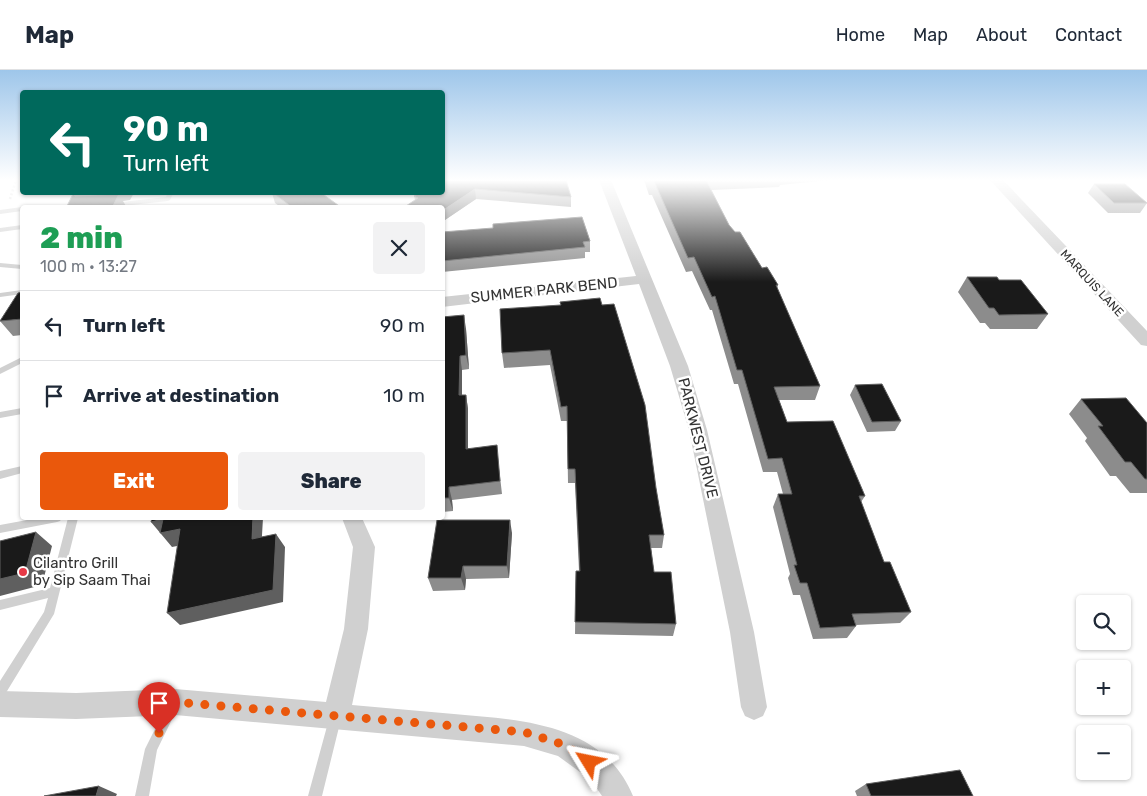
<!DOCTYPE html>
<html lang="en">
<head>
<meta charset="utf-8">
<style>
	body { margin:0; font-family:Rubik,sans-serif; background:#f2f2f3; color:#1f2937; height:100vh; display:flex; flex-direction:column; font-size:19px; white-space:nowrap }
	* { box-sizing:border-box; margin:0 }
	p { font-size:16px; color:#747a83 }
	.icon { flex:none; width:28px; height:28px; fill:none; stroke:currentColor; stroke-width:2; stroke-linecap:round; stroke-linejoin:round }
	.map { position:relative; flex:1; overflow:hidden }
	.details { position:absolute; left:20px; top:135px; width:425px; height:315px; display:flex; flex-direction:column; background:#fff; border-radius:5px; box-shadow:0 1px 4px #0004 }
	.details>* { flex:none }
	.banner { position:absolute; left:20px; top:20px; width:425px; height:105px; border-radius:5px; box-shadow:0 1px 4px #0004; background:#00695c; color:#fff; overflow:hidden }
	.fabs { position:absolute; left:1076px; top:525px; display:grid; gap:10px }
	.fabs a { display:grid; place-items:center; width:55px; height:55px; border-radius:5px; background:#fff; box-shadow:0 1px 4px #0004; font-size:25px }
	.pin { position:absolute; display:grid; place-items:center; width:42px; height:42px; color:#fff; margin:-51px -21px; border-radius:50% 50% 50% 0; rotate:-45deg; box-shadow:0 0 5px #0007 }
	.pin .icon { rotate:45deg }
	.me { position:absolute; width:55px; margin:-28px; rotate:305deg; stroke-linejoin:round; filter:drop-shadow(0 0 4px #0008) }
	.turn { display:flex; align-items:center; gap:18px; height:105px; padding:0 20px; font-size:22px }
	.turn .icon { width:65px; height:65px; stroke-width:2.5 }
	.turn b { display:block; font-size:35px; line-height:42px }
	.round { display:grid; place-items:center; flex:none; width:52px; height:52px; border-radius:5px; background:#f2f2f3 }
	.head { display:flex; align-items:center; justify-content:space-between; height:85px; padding:0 20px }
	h1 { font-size:30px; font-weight:800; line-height:38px; color:#1e9e55 }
	.action { display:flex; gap:10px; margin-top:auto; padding:10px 20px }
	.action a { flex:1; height:58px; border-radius:5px; background:#ea580c; color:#fff; font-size:20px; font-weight:800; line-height:58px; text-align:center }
	.action a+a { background:#f2f2f3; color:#1f2937 }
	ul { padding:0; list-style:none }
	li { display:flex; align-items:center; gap:15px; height:70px; padding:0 20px; border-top:1px solid #e0e1e3 }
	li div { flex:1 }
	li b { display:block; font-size:19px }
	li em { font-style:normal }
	header { display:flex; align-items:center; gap:30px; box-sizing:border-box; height:70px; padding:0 25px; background:#fff; border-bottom:1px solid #e0e1e3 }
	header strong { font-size:24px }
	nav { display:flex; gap:28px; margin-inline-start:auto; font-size:18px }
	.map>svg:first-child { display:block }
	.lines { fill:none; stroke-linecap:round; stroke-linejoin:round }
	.path { stroke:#cdcdcd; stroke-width:2.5; stroke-dasharray:2 2; stroke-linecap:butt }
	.lane { fill:#d0d0d0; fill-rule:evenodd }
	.street { fill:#d0d0d0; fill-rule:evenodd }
	.wall { fill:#8c8c8c }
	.shaded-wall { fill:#5f5f5f }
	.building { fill:#1a1a1a; stroke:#5f5f5f }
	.route { stroke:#ea580c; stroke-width:9; stroke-dasharray:0 16.2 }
	.poi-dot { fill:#e63946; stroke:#fff; stroke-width:2 }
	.labels { text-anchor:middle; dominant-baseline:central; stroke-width:5; stroke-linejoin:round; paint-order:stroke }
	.far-street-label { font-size:12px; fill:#333; stroke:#fff }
	.street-label { font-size:15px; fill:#333; stroke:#fff }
	.poi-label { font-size:15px; fill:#333; stroke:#fff; text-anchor:start }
</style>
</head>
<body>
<header>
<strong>Map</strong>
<nav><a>Home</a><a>Map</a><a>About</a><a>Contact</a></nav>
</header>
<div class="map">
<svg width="1147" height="726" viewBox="0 0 1147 726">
	<rect width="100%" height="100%" fill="#fff"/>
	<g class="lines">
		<path class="path" d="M10,129L16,110"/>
		<path class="lane" d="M33,122H52L49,124Z
			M168,122H174L170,130L168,131L113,137L110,135L113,133L166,127Z
			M208,135L211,138H202Z
			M36,136H50L53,138H33Z
			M22,137L23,138L22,141L0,144V140Z
			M22,155V159L0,162V158Z
			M0,193L22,195V199L0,197Z
			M22,220V224L0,227V223Z
			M22,287V293L0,304V298Z
			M22,338V344L0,348V342Z
			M22,396V403L0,409V401Z
			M38,448H62L60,451L57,452L0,463V455Z
			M68,448H78L54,544L4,626L0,628V611L44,542L48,528L0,540V530L50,518Z
			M173,629L177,631L179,635L157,680L149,726H135L145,679L169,631Z
			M335,643L339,645L341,649L322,726H308L329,649L331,645Z"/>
		<path class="street" d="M599,110H611L688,296L707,360L754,562L767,637L763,646L754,650L745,646L741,637L730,562L689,360L670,296L639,214L442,237V227L636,206Z
			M990,110H1003L1147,261V276L1141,275Z
			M342,448H362L375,477L368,559L352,635C386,638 420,641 454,644C521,650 603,653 633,726H602L591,710L558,686L524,676L175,645L76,649L0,647V621L76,623L175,619L326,632L344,559L353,477Z"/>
	</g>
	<path class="wall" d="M442,110L571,127V137L476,129L442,152V138L415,130L414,126Z
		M644,110H831L780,115L779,117L711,120L729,155L762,198L778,215L777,218L820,316L815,330H779L787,352L865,426L861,432L884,492L911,542L900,553L856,555V556L847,568L813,569L800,525H793L788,508L790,504L773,437L778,424H783L777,402H763L738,314H734L712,240H710L692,201L686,202L652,125H649Z
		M1094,114L1147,133L1140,143H1108L1088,123Z
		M326,122L325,126L342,138H282L275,133L272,123Z
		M442,162L590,171V182H585V188L442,202Z
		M967,207L999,210L1048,244L1037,259H990L985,253H980L958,222Z
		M560,232L656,418L664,465L662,478H651L654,502L676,554L673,566L575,564L576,501H579L575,413H568L567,351H561L550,295L504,298L502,283L561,235Z
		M442,247L466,259L469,299L462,300V325H466L468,339V378L498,389L502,424L452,430L453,441L442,442Z
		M22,249V265L13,266L0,251Z
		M855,315L901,351L895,361L867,362L850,325Z
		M1081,329L1147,353V423H1130L1116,406H1110L1085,371L1087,368L1069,344Z
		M512,463L509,508L466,509L465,520L433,521L428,508Z
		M866,714L973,726H857L855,721Z"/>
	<path class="shaded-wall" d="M475,119L476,129L442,152V141Z
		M80,122H137L134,123L130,130L123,131L127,138H112L75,126L74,123Z
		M319,122H326L322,132Z
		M464,245L466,259L469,299L466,285Z
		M460,286L462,300V339L459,325Z
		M466,325L468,339V392L466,379Z
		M449,417L452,430L453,441L449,428Z
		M253,448H263L261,482L252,469Z
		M163,449L180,459L192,473L172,477L151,452Z
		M510,450L512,463L509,508L507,496Z
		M36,462L52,476L42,515L0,526V509Z
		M276,464L285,477L283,532L180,555L167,543Z
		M463,496L466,509L465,520L461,508Z
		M99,716L117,724L116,726H96Z"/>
	<path class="building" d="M442,110H566L571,127L475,119L442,141V138H403L418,128L414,126L420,122H442Z
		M650,110H706L729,155L735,162H740L762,198L767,197L778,215H776L820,316L774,317L787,352L833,351L865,426H859L884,492H890L911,542L852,544L856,556L820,558L807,513H800L794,495H797L778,424H792L782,388L768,389L742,300H737L715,226L712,227L694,187L688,188L654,111L650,112Z
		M1094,114H1125L1147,133H1114Z
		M74,122H80L74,123L75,126L119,124L112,138H66Z
		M272,122H320L342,138H293Z
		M582,147L590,171L583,172L585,177L442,191V162L493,158V154Z
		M967,207H997L999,210H1021L1048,244L999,245L994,238H989Z
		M22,222V249L0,251L18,223Z
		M600,228L602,235L614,234L645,335L656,418L664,465H649L654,502H671L676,554L575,552L576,501H580L575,399H568L567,336L561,337L550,280L502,283L500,239L561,235L560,232Z
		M464,245L466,285L460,286L459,325H466V379L497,375L500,411L449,417V428H442V247Z
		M882,314L901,351L872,352L855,315Z
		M1126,328L1147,353V409H1145L1131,392H1125L1098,356H1103L1081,329Z
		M152,448H253L252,469L276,464L273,520L167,543L180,459L160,463L163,449L151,452Z
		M437,450H510L507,496H463L461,508H428Z
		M36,462L25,503L0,509V471Z
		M960,700L973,726H871L866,714Z
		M99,716L96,726H44Z"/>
	<linearGradient id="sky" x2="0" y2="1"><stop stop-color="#9ec6ea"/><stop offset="0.52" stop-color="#fff"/><stop offset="1" stop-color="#fff" stop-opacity="0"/></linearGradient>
	<rect width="1147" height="212" fill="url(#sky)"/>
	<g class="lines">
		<path class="route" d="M159,663L175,632L524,662L565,675L589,692"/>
	</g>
	<circle class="poi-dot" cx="23" cy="502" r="5"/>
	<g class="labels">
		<g class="far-street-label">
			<text transform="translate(1092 213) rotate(47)">MARQUIS LANE</text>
		</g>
		<g class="street-label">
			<text transform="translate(544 220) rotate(-6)">SUMMER PARK BEND</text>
			<text transform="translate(698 368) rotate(76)">PARKWEST DRIVE</text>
		</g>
		<g class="poi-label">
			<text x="33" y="493">Cilantro Grill<tspan x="33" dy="17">by Sip Saam Thai</tspan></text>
		</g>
	</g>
</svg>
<div class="fabs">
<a><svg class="icon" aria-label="search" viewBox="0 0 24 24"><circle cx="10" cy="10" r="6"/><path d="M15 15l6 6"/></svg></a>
<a>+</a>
<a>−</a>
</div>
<div class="pin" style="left:159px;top:663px;background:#d93025"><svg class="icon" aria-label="arrive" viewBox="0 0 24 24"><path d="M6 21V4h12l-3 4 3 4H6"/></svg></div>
<svg class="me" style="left:589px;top:692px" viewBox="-20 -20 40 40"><path d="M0-17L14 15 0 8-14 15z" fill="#ea580c" stroke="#fff" stroke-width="4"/></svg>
<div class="banner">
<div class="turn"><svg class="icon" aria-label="left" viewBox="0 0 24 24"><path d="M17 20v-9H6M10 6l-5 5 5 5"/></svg><div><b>90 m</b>Turn left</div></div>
</div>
<section class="details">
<div class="head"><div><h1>2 min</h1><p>100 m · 13:27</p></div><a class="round"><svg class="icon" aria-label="close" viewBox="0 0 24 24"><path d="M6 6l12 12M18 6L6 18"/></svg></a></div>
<ul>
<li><svg class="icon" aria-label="left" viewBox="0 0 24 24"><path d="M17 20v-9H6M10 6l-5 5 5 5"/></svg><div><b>Turn left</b></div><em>90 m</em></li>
<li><svg class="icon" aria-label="arrive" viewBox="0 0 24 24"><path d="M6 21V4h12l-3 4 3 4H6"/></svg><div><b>Arrive at destination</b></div><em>10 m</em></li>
</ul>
<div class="action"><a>Exit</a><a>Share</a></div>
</section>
</div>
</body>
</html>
